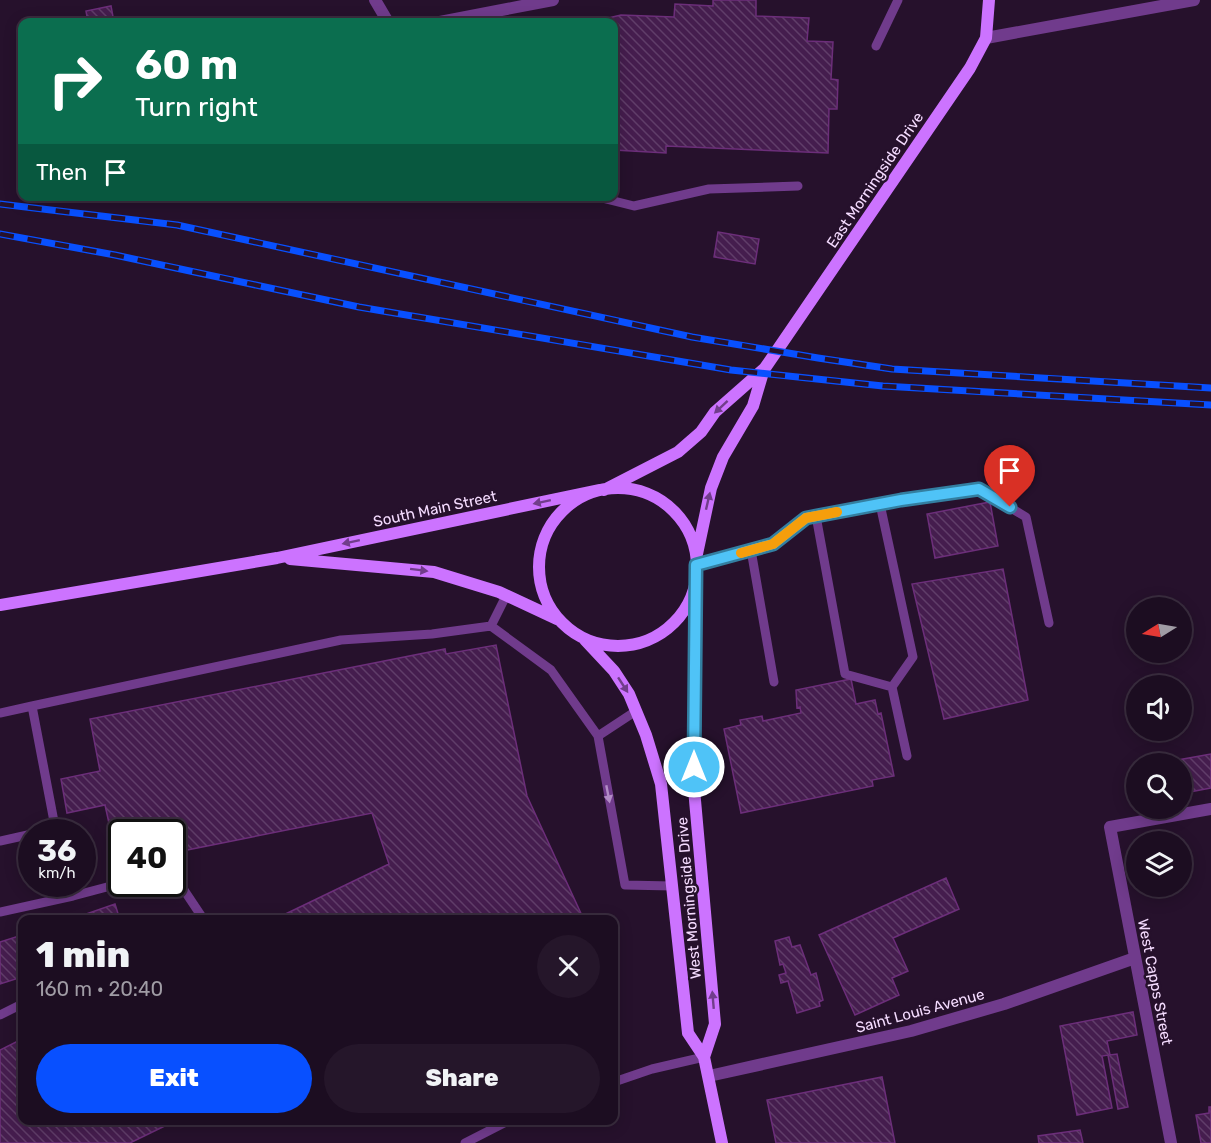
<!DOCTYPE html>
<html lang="en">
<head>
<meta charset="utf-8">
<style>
	body { margin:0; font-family:Rubik,sans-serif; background:#25162a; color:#f1f3f6; height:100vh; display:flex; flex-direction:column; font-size:22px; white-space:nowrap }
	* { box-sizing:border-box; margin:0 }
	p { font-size:20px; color:#a09ca5 }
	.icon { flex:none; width:33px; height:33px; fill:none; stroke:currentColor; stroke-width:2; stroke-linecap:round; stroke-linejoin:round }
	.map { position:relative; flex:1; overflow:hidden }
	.side { position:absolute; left:18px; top:915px; width:600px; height:210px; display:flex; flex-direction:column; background:#1c0d21; border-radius:12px; box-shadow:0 3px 15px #0003,0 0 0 2px #3a2d3f }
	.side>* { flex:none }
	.hud { position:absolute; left:18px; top:18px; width:600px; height:183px; border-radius:12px; box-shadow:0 3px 15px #0003,0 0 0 2px #3a2d3f; background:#0b6e4f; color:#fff; overflow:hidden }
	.needle { width:39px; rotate:259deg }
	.controls { position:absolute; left:1126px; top:597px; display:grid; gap:12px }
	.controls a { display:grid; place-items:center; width:66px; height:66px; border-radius:50%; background:#1c0d21; box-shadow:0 3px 15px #0003,0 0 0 2px #3a2d3f; font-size:30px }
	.speed { position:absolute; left:18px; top:819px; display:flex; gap:12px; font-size:30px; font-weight:700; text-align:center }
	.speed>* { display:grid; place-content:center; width:78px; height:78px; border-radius:50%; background:#1c0d21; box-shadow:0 3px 15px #0003,0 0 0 2px #3a2d3f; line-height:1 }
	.speed small { font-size:15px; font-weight:400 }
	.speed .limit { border:3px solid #111; border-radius:9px; background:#fff; color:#111 }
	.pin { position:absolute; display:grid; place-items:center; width:51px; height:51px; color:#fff; margin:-62px -26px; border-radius:50% 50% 50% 0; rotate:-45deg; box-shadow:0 0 6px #0007 }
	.pin .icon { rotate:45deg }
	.me { position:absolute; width:66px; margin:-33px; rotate:0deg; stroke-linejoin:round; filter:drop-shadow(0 0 4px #0008) }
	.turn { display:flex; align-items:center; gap:21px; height:126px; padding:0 18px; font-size:27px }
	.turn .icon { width:78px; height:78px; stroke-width:2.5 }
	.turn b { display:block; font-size:42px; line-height:51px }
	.then { display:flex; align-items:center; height:57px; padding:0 18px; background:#0003; gap:12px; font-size:22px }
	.round { display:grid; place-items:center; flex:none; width:63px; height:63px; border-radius:32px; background:#25162a }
	.summary { display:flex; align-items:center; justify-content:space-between; height:102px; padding:0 18px }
	h1 { font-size:36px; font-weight:800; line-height:45px }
	.cta { display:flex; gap:12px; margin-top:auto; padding:12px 18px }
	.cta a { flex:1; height:69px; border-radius:36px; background:#0850ff; color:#fff; font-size:24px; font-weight:800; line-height:69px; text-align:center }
	.cta a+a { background:#25162a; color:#f1f3f6 }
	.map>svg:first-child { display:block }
	.building { fill:url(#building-back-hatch); stroke:#6c2e7a; stroke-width:1.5 }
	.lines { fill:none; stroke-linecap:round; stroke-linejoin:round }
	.lane { stroke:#703b8c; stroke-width:9 }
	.street { stroke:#703b8c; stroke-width:12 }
	.secondary { stroke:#cc73ff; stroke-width:12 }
	.rail-casing { stroke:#0850ff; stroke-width:7 }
	.rail { stroke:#26112c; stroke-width:4.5; stroke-dasharray:14; stroke-linecap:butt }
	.oneway { fill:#713d8b }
	.oneway2 { fill:#b28cc6 }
	.route-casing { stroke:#337fa1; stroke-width:15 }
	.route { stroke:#4fc3f7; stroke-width:10 }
	.slow { stroke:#f59e0b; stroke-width:10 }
	.labels { text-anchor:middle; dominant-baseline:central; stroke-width:5; stroke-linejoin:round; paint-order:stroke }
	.street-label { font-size:15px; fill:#f5dcff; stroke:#26112c }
</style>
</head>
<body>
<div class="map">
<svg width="1211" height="1143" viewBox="0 0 1211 1143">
	<defs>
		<pattern id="building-back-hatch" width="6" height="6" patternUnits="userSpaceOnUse" patternTransform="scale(1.5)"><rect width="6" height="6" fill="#451d4e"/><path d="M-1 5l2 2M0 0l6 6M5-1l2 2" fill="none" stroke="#603d69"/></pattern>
	</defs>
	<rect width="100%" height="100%" fill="#26112c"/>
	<path class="building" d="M713,0H756V16L809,18L807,41L833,42L831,79L838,80L837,109H829L828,153L666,146V153L614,150V22H591L621,15L674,17L675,4L713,6Z
		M111,6L114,22H88L86,11Z
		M718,232L759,239L755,264L714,257Z
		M990,502L998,546L935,558L927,514Z
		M1003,569L1028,700L944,719L912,584Z
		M496,645L527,796L584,920H273L389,864L372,813L172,853V832H122V863L118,864L105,805L67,813L61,779L100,771L90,719L445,649L446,654Z
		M851,679L856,704L875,700L878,714L881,713L894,776L872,780L873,786L741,813L724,729L741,725L740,720L762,716L763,721L801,713L800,707L797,708L796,690Z
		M1211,754V788L1184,793L1182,764H1178V760Z
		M946,878L959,909L893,938L908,971L892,978L899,995L855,1015L819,935Z
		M115,904L120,920H69Z
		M22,935V977L0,984V942Z
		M789,937L792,947L800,945L811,975L816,973L823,1000L819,1002L820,1006L797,1013L788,981L781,983L779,975L786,973L783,964L780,965L775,941Z
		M1133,1012L1137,1035L1107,1041L1110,1055L1117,1054L1128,1107L1118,1109L1108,1055L1102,1056L1112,1108L1077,1115L1060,1026Z
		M22,1039V1120H177L130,1143H0V1050Z
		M882,1077L895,1143H776L767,1100Z
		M1209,1107H1211V1143H1201L1196,1115L1209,1113Z
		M1080,1130L1083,1143H1039L1038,1136Z"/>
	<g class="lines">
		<path class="lane" d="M876,46L898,0
			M594,196L634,206L709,189L798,186
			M880,504L979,489L1026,517L1049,623
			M751,550L774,682
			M696,565L773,544L806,518L880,504L913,657L892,687L845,674L816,516
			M506,596L491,626L551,670L598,736L625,885L672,886
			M892,687L907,756
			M32,706L341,640L432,634L491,626
			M0,713L32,706L56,832
			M598,736L636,711
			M39,832L55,829
			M0,841L32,834
			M172,872L204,920
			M69,884L73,896L122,883
			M0,912L73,896
			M0,1015L22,1004
			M614,1082L652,1069L704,1057
			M465,1143L510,1120"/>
		<path class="street" d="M375,0L388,22
			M440,22L553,0
			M986,38L1194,0
			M709,1076L911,1031L1004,1004L1135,958
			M1171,1143L1110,827L1211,809"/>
		<path class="secondary" d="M539 567a79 79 0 1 1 158 0a79 79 0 1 1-158 0Z
			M604,490L678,452L701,432L715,412L765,368L970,68L986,38L989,0
			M697,554L711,488L723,457L753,406L764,369
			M290,559L434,572L499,592L557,619
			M695,593L694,789L715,1024L704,1057
			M0,605L277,558L599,490
			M585,640L614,671L629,694L646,735L661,784L688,1033L704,1057L722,1143"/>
		<defs>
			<path id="rail" d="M0,204L177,225L692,337L818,358L892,369L1211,388
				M0,234L115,255L359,307L731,370L883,386L1211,405"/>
		</defs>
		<use href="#rail" class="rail-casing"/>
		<use href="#rail" class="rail"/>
	</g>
	<defs><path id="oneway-solid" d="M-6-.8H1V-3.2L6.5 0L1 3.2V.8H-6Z" transform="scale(1.5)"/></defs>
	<g class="oneway">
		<use href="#oneway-solid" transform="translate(721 407) rotate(137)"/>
		<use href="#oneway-solid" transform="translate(708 501) rotate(-77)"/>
		<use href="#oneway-solid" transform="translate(542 502) rotate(168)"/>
		<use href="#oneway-solid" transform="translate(351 542) rotate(168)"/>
		<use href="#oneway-solid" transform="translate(419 570) rotate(7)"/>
		<use href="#oneway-solid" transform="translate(623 685) rotate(57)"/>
		<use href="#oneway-solid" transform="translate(713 1000) rotate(-95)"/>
	</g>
	<use class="oneway2" href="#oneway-solid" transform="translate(608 794) rotate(79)"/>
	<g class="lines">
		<defs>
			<path id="route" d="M694,767L696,565L773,544L806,518L901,500L979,489L1010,507"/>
		</defs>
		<use href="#route" class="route-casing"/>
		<use href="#route" class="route"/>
		<path class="slow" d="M741,553L773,544L806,518L837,512"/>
	</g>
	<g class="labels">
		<g class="street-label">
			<text transform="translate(875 180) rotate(-56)">East Morningside Drive</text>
			<text transform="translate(435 509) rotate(-12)">South Main Street</text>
			<text transform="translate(689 898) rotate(-95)">West Morningside Drive</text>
			<text transform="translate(1155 982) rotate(79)">West Capps Street</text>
			<text transform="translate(920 1011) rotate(-15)">Saint Louis Avenue</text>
		</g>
	</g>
</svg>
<div class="controls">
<a><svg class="needle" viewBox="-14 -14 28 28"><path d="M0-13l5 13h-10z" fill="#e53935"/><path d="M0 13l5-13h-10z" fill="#a09ca5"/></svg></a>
<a><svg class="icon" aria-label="sound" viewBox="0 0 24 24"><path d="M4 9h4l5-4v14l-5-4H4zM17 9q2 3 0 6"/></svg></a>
<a><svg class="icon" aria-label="search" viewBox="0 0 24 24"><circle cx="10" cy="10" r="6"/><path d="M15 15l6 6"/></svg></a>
<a><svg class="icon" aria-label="layers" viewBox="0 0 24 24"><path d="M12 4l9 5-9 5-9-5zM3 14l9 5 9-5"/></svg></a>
</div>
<div class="speed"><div>36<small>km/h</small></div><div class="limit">40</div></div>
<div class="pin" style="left:1010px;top:507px;background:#d93025"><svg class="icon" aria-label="arrive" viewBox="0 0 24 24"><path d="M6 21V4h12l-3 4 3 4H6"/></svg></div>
<svg class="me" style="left:694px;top:767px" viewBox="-20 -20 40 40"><circle r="17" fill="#4fc3f7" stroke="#fff" stroke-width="3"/><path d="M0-11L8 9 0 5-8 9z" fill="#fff"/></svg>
<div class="hud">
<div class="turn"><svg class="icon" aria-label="right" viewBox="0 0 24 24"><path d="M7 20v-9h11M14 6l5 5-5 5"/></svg><div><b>60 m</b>Turn right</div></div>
<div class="then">Then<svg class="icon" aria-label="arrive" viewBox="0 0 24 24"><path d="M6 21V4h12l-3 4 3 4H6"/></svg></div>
</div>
<section class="side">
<div class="summary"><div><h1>1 min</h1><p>160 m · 20:40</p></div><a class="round"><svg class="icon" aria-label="close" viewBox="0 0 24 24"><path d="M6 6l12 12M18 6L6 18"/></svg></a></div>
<div class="cta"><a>Exit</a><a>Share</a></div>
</section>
</div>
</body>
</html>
